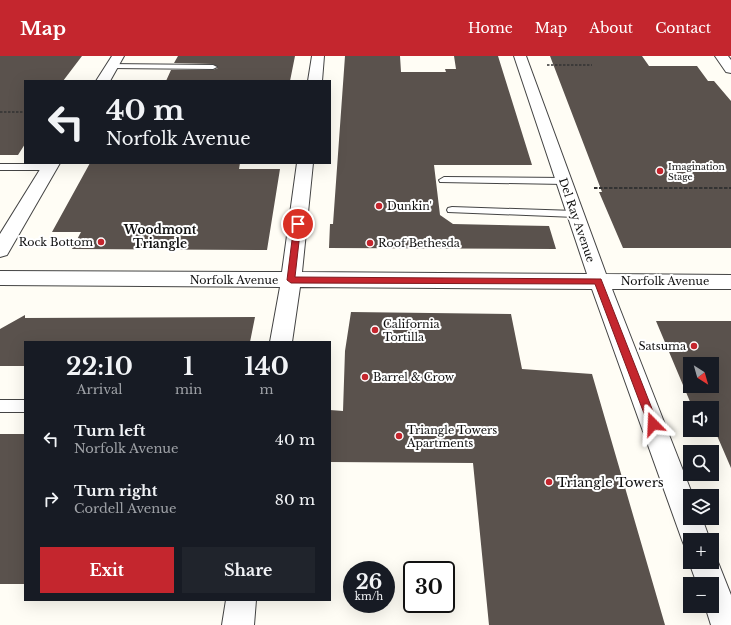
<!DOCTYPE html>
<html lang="en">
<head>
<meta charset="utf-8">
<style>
	body { margin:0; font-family:"Libre Baskerville",serif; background:#20242c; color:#f1f3f6; height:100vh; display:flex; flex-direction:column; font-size:15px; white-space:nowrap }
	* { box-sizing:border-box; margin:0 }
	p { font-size:13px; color:#9ea1a6 }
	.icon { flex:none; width:22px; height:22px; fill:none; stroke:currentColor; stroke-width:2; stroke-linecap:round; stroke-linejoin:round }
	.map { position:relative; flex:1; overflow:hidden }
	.panel { position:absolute; left:24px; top:285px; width:307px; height:260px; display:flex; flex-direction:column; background:#171b24; border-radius:0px; box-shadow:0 4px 16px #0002 }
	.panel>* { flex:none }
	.top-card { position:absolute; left:24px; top:24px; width:307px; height:84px; border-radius:0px; box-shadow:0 4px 16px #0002; background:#171b24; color:#f1f3f6; overflow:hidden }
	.needle { width:26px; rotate:143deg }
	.tools { position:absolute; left:683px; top:301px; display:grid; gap:8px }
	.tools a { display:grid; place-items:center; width:36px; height:36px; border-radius:0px; background:#171b24; box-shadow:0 4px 16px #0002; font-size:20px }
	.speed { position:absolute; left:343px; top:505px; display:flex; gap:8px; font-size:20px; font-weight:700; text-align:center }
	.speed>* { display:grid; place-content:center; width:52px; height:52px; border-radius:50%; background:#171b24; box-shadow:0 4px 16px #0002; line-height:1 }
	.speed small { font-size:10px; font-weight:400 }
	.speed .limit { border:2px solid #111; border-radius:6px; background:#fff; color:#111 }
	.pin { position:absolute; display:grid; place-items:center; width:34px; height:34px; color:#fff; margin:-17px; border:2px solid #fff; border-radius:50%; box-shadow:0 1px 4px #0007 }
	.me { position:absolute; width:44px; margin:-22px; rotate:339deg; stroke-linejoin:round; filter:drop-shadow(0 0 3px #0008) }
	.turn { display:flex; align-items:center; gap:14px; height:84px; padding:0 16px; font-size:18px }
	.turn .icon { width:52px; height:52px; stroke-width:2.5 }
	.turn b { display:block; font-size:28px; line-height:34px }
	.eta { display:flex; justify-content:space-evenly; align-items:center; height:68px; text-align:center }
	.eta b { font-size:24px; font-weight:800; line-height:28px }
	.action { display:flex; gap:8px; margin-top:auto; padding:8px 16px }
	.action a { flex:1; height:46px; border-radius:0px; background:#c4262e; color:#fff; font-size:16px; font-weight:800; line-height:46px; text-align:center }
	.action a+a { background:#20242c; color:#f1f3f6 }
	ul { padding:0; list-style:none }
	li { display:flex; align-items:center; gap:12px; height:60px; padding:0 16px }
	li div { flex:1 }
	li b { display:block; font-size:15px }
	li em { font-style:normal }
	header { display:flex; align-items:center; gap:24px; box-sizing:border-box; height:56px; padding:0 20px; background:#c4262e; color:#fff }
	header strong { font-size:19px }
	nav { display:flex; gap:22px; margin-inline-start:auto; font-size:14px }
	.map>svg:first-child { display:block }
	.building { fill:#5a524d; fill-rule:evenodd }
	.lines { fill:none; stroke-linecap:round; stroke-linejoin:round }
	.service-casing { stroke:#444; stroke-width:2 }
	.minor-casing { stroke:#444; stroke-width:2 }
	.tertiary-casing { stroke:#444; stroke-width:2 }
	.path-far1 { stroke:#333; stroke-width:1.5; stroke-dasharray:2.5 1.5; stroke-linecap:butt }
	.path { stroke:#333; stroke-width:2; stroke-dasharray:3.5 1.5; stroke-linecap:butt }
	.service { fill:#fff; fill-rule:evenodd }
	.minor { fill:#fff; fill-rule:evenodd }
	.tertiary { fill:#fff; fill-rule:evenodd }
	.route { fill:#c4262e; stroke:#7f191e }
	.poi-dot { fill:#c4262e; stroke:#fff; stroke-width:1.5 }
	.labels { text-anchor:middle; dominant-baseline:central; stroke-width:4; stroke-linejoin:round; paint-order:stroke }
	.far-poi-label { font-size:9px; fill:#111; stroke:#fff; text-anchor:start }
	.poi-label { font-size:11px; fill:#111; stroke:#fff; text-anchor:start }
	.street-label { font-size:11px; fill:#111; stroke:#fff }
	.neighbourhood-label { font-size:12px; font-weight:bold; fill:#111; stroke:#fff }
	.near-poi-label { font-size:13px; fill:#111; stroke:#fff; text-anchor:start }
</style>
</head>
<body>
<header>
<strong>Map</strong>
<nav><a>Home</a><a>Map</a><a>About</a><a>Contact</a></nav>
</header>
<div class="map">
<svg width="731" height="569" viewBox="0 0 731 569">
	<rect width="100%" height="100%" fill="#fffdf5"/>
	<path class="building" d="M0,0H82L63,25H25V88L18,99H0Z
		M178,0H295L290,25H166L171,14H213L218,12L213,8L174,7Z
		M345,0H400L401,16H446L445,13H456L454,0H498L532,109H434L440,159L453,168L549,170L556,193L329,192L330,168H333Z
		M550,0H642L649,10H697L708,25H714L731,45V192H623L599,136H602Z
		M90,107H240L239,113H280L267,194L72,193L81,176H52Z
		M351,256L511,258L522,313L592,318L665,569H489L473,407L330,406V354L343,355L345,295Z
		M25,259V262L255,261L250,286H25V310H0V273Z
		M656,265H731V412L712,368V352H705L704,348H691ZM690,308H712V330H690Z
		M0,378H25V528H0Z"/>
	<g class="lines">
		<defs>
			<path id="service" d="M108,8L213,9L217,11L213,13L111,12H108Z
				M0,108H50L55,111L50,114H0Z
				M444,121L564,122L569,125L564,128L440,126L439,124Z
				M452,151L575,155L579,156L580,158L579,160L575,161L448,156L447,154L448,152Z
				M0,344H25V356H0Z"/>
			<path id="minor" d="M312,0H324L322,25H308Z
				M514,0H526L606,218L731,219V233H612L693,440H690V462H702L710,484H690V496L686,494L682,484L592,233L300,231L292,286H270L280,231L0,229V215L282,216L297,107H313L302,216L587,218Z
				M715,0H728L731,4V17L726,16Z
				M712,495L714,496L731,539V569H711L705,550H712V528H697L689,506L690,505V506H712Z
				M226,544H256L254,569H222Z"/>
			<path id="tertiary" d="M112,0H124L110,25H96Z
				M44,107H60L7,199L0,201V178Z"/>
		</defs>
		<use href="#service" class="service-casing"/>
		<use href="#minor" class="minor-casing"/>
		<use href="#tertiary" class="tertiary-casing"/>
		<path class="path-far1" d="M547,9H592
			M0,56H25"/>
		<path class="path" d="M594,132H731"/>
		<use href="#service" class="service"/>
		<use href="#minor" class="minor"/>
		<use href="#tertiary" class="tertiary"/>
	</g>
	<path class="route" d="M298,165L301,168L295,221L601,223L658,368L656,372L653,373L649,372L648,368L595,228L291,227L287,224L294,168Z"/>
	<g class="poi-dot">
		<circle cx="660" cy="115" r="4"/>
		<circle cx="379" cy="150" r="4"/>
		<circle cx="101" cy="186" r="4"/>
		<circle cx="370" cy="187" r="4"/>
		<circle cx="375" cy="274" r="4"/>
		<circle cx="694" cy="290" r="4"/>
		<circle cx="365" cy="321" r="4"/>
		<circle cx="399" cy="380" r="4"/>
		<circle cx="549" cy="426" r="4"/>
	</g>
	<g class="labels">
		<g class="far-poi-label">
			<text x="668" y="110">Imagination<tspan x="668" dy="10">Stage</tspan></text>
		</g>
		<g class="poi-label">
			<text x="387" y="150">Dunkin'</text>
			<text x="93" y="186" text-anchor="end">Rock Bottom</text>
			<text x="378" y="187">Roof Bethesda</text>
			<text x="383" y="268">California<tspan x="383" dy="13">Tortilla</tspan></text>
			<text x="686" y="290" text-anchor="end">Satsuma</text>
			<text x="373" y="321">Barrel &amp; Crow</text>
			<text x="407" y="374">Triangle Towers<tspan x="407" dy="13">Apartments</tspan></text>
		</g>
		<g class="street-label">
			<text transform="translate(577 164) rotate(71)">Del Ray Avenue</text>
			<text x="234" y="224">Norfolk Avenue</text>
			<text x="665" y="225">Norfolk Avenue</text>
		</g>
		<g class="neighbourhood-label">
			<text x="160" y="173">Woodmont<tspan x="160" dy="14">Triangle</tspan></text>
		</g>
		<g class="near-poi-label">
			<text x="557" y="426">Triangle Towers</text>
		</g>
	</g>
</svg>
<div class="tools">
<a><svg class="needle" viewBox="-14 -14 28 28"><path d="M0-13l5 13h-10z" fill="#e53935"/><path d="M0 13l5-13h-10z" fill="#9ea1a6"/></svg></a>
<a><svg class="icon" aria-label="sound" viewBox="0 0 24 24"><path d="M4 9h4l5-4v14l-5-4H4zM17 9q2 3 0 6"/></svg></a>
<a><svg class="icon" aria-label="search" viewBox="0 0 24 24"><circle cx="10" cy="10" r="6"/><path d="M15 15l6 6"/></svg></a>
<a><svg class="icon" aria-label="layers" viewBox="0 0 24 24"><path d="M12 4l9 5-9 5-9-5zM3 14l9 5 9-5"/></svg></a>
<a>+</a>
<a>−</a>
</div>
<div class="speed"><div>26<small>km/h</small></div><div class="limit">30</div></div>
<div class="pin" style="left:298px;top:168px;background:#d93025"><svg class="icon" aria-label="arrive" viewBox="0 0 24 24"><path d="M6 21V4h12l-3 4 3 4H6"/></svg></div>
<svg class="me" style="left:653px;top:368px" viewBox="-20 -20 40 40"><path d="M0-17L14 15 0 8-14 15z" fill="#c4262e" stroke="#fff" stroke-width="4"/></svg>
<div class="top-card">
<div class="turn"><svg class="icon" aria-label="left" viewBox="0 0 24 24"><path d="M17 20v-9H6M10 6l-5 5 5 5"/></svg><div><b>40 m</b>Norfolk Avenue</div></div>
</div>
<section class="panel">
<div class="eta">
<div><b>22:10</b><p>Arrival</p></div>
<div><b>1</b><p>min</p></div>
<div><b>140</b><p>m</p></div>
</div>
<ul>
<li><svg class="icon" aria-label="left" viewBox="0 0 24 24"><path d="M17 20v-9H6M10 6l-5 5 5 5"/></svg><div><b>Turn left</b><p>Norfolk Avenue</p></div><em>40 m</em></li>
<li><svg class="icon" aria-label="right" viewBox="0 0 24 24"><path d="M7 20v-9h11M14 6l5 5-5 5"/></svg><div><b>Turn right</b><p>Cordell Avenue</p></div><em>80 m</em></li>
</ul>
<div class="action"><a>Exit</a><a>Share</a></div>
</section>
</div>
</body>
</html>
